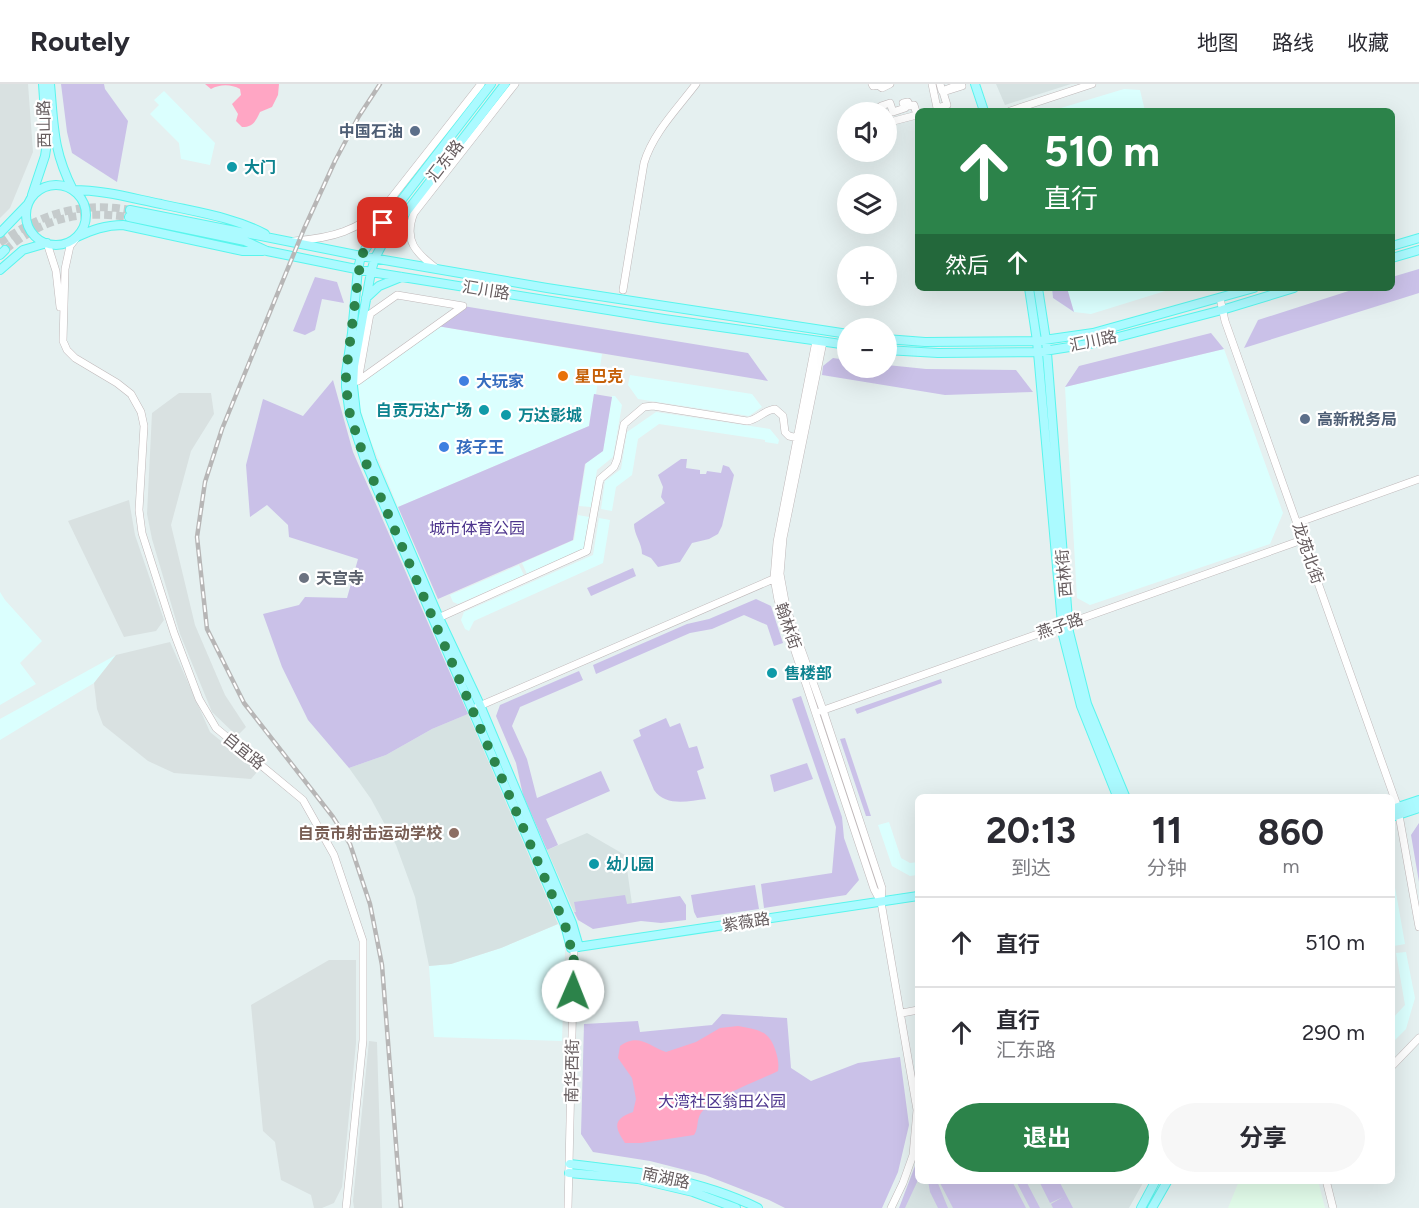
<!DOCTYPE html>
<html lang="zh">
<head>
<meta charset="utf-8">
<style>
	body { margin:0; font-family:Figtree,"Noto Sans SC",sans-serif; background:#f7f7f7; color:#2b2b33; height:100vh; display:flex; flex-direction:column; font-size:22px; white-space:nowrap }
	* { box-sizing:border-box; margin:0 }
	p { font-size:20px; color:#7c7c81 }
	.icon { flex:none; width:33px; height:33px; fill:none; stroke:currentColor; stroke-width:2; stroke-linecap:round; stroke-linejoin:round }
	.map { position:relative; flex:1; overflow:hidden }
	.details { position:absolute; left:915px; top:710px; width:480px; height:390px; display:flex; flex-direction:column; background:#fff; border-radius:9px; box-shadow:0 6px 24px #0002 }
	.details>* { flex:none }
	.guide { position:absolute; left:915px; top:24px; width:480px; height:183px; border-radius:9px; box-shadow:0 6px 24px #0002; background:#2c834a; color:#fff; overflow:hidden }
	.fabs { position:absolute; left:837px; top:18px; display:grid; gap:12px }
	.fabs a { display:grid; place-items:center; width:60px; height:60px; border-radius:50%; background:#fff; box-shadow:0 6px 24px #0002; font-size:30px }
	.pin { position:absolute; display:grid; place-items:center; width:51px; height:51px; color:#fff; margin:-26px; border-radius:12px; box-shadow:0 3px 9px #0006 }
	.me { position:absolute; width:66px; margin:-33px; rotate:1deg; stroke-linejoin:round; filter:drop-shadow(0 0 4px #0008) }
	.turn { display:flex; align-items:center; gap:21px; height:126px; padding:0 30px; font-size:27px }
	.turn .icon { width:78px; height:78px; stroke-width:2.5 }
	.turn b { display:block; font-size:42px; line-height:51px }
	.then { display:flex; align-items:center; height:57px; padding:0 30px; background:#0003; gap:12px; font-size:22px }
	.eta { display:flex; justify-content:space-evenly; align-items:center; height:102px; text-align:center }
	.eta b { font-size:36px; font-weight:700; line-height:42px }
	.primary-button { display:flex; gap:12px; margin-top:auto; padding:12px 30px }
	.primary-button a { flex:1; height:69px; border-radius:36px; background:#2c834a; color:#fff; font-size:24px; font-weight:700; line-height:69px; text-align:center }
	.primary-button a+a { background:#f7f7f7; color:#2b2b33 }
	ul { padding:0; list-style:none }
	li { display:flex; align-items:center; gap:18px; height:90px; padding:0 30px; border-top:2px solid #e1e1e2 }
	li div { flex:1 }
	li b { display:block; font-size:22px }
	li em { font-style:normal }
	header { display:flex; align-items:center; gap:36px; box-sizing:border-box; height:84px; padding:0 30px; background:#fff; border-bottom:2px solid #e1e1e2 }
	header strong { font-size:28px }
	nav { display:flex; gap:33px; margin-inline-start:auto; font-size:21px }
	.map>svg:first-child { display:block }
	.commercial { fill:#dbfffe }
	.industrial { fill:#d9e1e1 }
	.education { fill:#d6e2e2 }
	.medical { fill:#e2fcea }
	.green { fill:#cac1e8 }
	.water { fill:#ffa6c4 }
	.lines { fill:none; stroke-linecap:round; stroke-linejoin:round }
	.major-tunnel { stroke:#c5cbcc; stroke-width:8; stroke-dasharray:8 4; stroke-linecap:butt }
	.minor-casing { stroke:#bfb8b9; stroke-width:8 }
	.major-casing { stroke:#59f5ed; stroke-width:10 }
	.minor { stroke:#fff; stroke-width:7 }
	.major { stroke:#abfaff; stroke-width:8 }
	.rail-casing { stroke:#b7b6b6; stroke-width:4.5 }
	.rail { stroke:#fff; stroke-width:2; stroke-dasharray:7; stroke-linecap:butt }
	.route { stroke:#2c834a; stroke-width:10; stroke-dasharray:0 18 }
	.service-dot { fill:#5c6f8a; stroke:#fff; stroke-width:2 }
	.culture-dot { fill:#0f9aa8; stroke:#fff; stroke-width:2 }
	.food-dot { fill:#e8710a; stroke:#fff; stroke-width:2 }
	.shop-dot { fill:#3f7fe0; stroke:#fff; stroke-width:2 }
	.worship-dot { fill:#6b7280; stroke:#fff; stroke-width:2 }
	.education-dot { fill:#8d6e63; stroke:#fff; stroke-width:2 }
	.labels { text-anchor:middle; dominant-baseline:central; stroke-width:4.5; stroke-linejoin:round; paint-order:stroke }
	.street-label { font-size:16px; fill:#665d5f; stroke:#fff }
	.service-label { font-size:16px; font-weight:bold; fill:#4e5e75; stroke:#fff; text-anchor:end }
	.culture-label { font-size:16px; font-weight:bold; fill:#0d838f; stroke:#fff; text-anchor:start }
	.food-label { font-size:16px; font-weight:bold; fill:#c56008; stroke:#fff; text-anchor:start }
	.shop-label { font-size:16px; font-weight:bold; fill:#366cbe; stroke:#fff; text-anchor:start }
	.park-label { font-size:16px; fill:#4d358d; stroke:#fff }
	.worship-label { font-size:16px; font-weight:bold; fill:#5b616d; stroke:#fff; text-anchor:start }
	.education-label { font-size:16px; font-weight:bold; fill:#785e54; stroke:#fff; text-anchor:end }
</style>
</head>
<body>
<header>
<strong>Routely</strong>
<nav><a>地图</a><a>路线</a><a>收藏</a></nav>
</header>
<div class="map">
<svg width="1419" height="1124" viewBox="0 0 1419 1124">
	<rect width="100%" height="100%" fill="#e5f0f0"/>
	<path class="commercial" d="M1124,5L1140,6L1145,27H1051Z
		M164,7L215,59L210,81L181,75L179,59L150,30L159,21L154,16Z
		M1052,204H1175L1091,230L1074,228L1053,214Z
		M437,242L602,270L596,310H594L589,342L398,423L368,350L359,320L358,297Z
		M1224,265L1283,429L1270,460L1090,521L1077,514L1065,303Z
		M630,291L752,310L762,323L749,332L638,315L628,301Z
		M612,312H615L622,321L613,373L597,386L591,423L579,422L586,379L603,367Z
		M656,328L770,345L779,356L778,360L765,358V356L659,340L638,355L632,391L616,403L612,427L601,425L605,397L621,385L627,348Z
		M578,431L589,433L584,464L527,490L522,479L574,456Z
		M599,434L610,436L603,479L474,537L469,547L465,545L461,536L464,528L593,471Z
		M519,481L524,491L458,520L453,518L450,511Z
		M0,508L5,516L42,557L20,579L36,600L0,621Z
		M116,571L94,599L0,656V635Z
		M889,738L901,774L910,779L918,778V791L910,792L892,782L878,741Z
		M1392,786L1405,860L1394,862L1392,848Z
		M558,840L563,849L565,867L562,957L434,953L429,882L451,880L501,864Z
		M1406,868L1415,914L1406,945L1392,959V935L1405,921L1396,869Z"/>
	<path class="industrial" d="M0,0H28L33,68L10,124L0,134Z
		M179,309H211L214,330L191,367L171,441L195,541L225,611L246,643L237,652L212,628L180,550L152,455L147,430L152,329Z
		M129,416L135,451L164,536L156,547L124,553L68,437Z
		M170,558L210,648L258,687L251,695L174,689L148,677L103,641L97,625L94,599L116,571Z
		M329,876H356V959L342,1103L334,1119L322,1124H314L311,1111L281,1096L275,1058L263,1047L251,921Z
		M369,957L377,958L382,1124H354L353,1117Z"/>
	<path class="education" d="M996,0H1071L1005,21Z
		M468,630L558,840L501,864L451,880L429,882L415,813L396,761L371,715L349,684L386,671L432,645Z
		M587,749L625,771L632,820L574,828L547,766Z
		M918,1086V1096L1144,1097L1129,1124H902Z"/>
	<path class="medical" d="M1239,1097H1318L1325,1124H1228Z"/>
	<path class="green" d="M61,0H104L105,5L128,37L117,98L72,69L67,48Z
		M1419,185V209L1244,264L1258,236L1358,204H1392V193Z
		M315,193L337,198L344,219L322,215L315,246L305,251L293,247Z
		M1052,204H1067L1074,228L1053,214Z
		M463,222L748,269L768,297L437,242Z
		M1211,249L1224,265L1065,303L1079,282Z
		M833,274L847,276L848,284H886L887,281L926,285L1016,286L1033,308L945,311L822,291L823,282Z
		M333,296L353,368L468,630L432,645L386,671L349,684L308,636L282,583L263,530L299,521L305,513L347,514L358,475L289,453L288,441L267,421L250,433L246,381L263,315L303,332Z
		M594,310L612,313L603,367L585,380L573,456L438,515L398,423L589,342Z
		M681,375H687L686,384L700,386V390H706L707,387L721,389L723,381L729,383L734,391L722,442L718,450L709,455L692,459L680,478L658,483L651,474L642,470C642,459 634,451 634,440L665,419L661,413L663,403L658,391Z
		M633,484L636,492L591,512L587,504Z
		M756,515L771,522L783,559L774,562L767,541L744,531L712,545L690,549L596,590L593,581L687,540L709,535Z
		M579,587L583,596L520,623L512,642L527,675L537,714L601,687L610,707L546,735L558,761L547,766L523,711L516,679L496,632L500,621Z
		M941,595L942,599L857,630L855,625Z
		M801,612L842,733L844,754L859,796L846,811L764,824L761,800L832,789L836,743L792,615Z
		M666,634L670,643L680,639L689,664L697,662L704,684L697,687L706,715C688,717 666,723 654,706L633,656L641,652L639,646Z
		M845,654L871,732H866L840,655Z
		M807,679L813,695L774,708L770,691Z
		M1419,739V798L1411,751Z
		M755,801L759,825L697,834L694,828L691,811Z
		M625,811L627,820L680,812L686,821V836L661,839L641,837L593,845L578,836L574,828H576L574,818Z
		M722,930L787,934L791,984L811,997L858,979L900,973L909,1041L898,1088L882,1124H785L769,1116L705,1091L650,1077L593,1068L581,1050L584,940L638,937L640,948L712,941Z
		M918,1074V1096L905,1124H899Z
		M928,1097H937L948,1124H938L930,1108Z
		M939,1097H1012L1026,1124H953Z
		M1016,1097H1026L1040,1124H1030Z
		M1039,1097H1059L1073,1124H1053L1051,1120L1063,1113L1050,1119Z"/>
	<path class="water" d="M205,0H279L278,11L272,23L260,28C256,37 253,43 242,43L236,37L238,30L232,20L241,11L240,5C231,0 220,0 211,5Z
		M738,942C759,946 769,946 776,968C778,975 779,980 778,987C758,997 712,1013 701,1029C696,1036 699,1044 694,1051L641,1059H625C614,1043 613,1035 633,1028L636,1015L632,994L618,974L620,962C639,949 647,961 666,968L696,958L720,944Z"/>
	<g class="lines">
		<path class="major-tunnel" d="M0,159C39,130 82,117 130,126
			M5,166C44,134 78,126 129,133"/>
		<defs>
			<path id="minor" d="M872,0L873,2L878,1L882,4L890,0
				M932,0L937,24L947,21L943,8L962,2L961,0L942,7L940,0
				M1010,27L1092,0
				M883,28L881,22L890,19L893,28L905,24L903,19L908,18L909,22L914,21L917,31L886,39
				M77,153L70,162L65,185L63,257L67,266L75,274L117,299L131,310L141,328L144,342L139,426L142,449L174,549L199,615L216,644L303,716L334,771L363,857V956L346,1124
				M294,157C333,154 357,147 386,121L481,0
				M47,159L56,187L60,223
				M437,185C416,169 403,157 414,129L515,0
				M623,206L644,79C653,49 677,25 696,0
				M397,211L463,222L358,297L370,230Z
				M1220,214L1225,237L1398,724
				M816,257L777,458L774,494L778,516L874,805L881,818
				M823,258L783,454L780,490L786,523L823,626L882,804L881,818L917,1026L913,1071L903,1099L891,1124
				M1297,439L1419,395
				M436,535L587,467L600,395L614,383L617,376L624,340L644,323L653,322L747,337C758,336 764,326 775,325L783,332L785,348L789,352L798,354
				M477,623L778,493
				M821,627L1302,456
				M1399,731L1419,843
				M902,929L918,926
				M1392,982L1419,954
				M1326,1096L1333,1124
				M568,1124L574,864"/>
			<path id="major" d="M50,0C54,43 53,67 73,106C103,106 131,114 161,120C196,128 233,133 265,150
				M491,0L373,153L361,172L358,185L352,249L346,289V303L350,331L366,379L565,841L571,864L918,812
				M505,0L401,135L384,157L375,174L371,188L354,282L353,302L356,329L372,377L439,534L480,621L572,839L579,863
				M975,0L984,27
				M26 131a30 30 0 1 1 60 0a30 30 0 1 1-60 0Z
				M32,111L45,72L47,59L43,0
				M130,126L361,172L547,204L848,250
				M129,133L245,157L267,167L371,188L664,235L848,261
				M0,149L27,121
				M77,153C92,146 105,141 123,141L243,167H263
				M1392,162L1419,154
				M0,171L5,166
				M1392,174L1419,166
				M0,186L23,166L47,159
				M1029,204L1037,257L1063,551L1081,622L1117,712
				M1038,204L1046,256L1069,548L1087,620L1125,712
				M366,214L379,202L401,193
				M886,255L925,258L1037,257L1093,249L1254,204
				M886,266L938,269L1038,268L1095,259L1222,226L1294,204
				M1392,725L1419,716
				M1392,733L1419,724
				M570,1080C634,1087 699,1095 758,1124
				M569,1089L638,1095L693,1108L736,1124
				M1141,1124L1156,1096
				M1152,1124L1168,1096"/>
		</defs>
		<use href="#minor" class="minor-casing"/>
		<use href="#major" class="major-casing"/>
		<use href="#minor" class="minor"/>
		<use href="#major" class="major"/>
		<defs>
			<path id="rail" d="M380,0L359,32L335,77L304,145L222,345L205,398L197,453L207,545L244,619L333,733L350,760L370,820L382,881L401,1124"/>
		</defs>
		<use href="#rail" class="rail-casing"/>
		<use href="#rail" class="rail"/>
	</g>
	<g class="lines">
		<path class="route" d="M383,139L361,172L346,289V303L350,331L366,379L565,841L571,864H574L573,907"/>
	</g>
	<g class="service-dot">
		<circle cx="415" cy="47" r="6"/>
		<circle cx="1305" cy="335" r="6"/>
	</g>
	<g class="culture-dot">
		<circle cx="232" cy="83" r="6"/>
		<circle cx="484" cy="326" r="6"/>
		<circle cx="506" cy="331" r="6"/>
		<circle cx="772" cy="589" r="6"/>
		<circle cx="594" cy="780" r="6"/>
	</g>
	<circle class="food-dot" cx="563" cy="292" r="6"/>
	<g class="shop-dot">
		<circle cx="464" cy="297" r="6"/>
		<circle cx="444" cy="363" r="6"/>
	</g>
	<circle class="worship-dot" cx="304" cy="494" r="6"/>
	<circle class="education-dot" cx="454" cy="749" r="6"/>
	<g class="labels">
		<g class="street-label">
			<text transform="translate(44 40) rotate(-91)">西山路</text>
			<text transform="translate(445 77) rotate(-52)">汇东路</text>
			<text transform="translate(486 206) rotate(9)">汇川路</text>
			<text transform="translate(1093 257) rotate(-12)">汇川路</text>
			<text transform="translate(1308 469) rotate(71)">龙苑北街</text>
			<text transform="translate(1064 489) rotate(-95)">西林街</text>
			<text transform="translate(788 542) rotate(71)">翰林街</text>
			<text transform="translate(1060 542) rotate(-19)">燕子路</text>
			<text transform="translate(244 667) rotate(39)">自宜路</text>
			<text transform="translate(746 838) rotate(-9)">紫薇路</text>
			<text transform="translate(572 987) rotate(-89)">南华西街</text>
			<text transform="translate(666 1094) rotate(12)">南湖路</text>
		</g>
		<g class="service-label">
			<text x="403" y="47">中国石油</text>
			<text x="1317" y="335" text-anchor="start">高新税务局</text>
		</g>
		<g class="culture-label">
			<text x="244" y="83">大门</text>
			<text x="472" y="326" text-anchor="end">自贡万达广场</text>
			<text x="518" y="331">万达影城</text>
			<text x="784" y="589">售楼部</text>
			<text x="606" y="780">幼儿园</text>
		</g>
		<g class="food-label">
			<text x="575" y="292">星巴克</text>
		</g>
		<g class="shop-label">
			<text x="476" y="297">大玩家</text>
			<text x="456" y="363">孩子王</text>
		</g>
		<g class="park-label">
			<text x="477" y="444">城市体育公园</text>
			<text x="722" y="1017">大湾社区翁田公园</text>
		</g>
		<g class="worship-label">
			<text x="316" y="494">天宫寺</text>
		</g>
		<g class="education-label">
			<text x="442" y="749">自贡市射击运动学校</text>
		</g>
	</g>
</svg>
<div class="fabs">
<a><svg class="icon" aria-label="sound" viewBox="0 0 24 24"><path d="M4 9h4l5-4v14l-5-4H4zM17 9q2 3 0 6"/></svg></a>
<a><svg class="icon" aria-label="layers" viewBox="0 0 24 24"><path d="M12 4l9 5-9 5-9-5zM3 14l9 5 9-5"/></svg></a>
<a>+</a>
<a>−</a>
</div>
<div class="pin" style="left:383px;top:139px;background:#d93025"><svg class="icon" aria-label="arrive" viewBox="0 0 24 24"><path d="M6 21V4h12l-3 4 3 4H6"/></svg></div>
<svg class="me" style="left:573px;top:907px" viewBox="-20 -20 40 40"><circle r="19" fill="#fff"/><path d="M0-13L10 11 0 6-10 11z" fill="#2c834a"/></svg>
<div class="guide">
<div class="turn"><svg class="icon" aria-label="ahead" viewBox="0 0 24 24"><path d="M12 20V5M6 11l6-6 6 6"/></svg><div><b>510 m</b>直行</div></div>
<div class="then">然后<svg class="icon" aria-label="ahead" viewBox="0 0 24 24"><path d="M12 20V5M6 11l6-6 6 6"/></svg></div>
</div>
<section class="details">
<div class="eta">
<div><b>20:13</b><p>到达</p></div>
<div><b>11</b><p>分钟</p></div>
<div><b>860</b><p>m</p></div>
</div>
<ul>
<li><svg class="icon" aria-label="ahead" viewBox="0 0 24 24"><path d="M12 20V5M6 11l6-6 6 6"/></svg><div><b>直行</b></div><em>510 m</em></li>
<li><svg class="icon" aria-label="ahead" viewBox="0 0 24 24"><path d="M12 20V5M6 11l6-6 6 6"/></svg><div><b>直行</b><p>汇东路</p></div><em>290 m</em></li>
</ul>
<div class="primary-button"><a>退出</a><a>分享</a></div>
</section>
</div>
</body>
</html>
